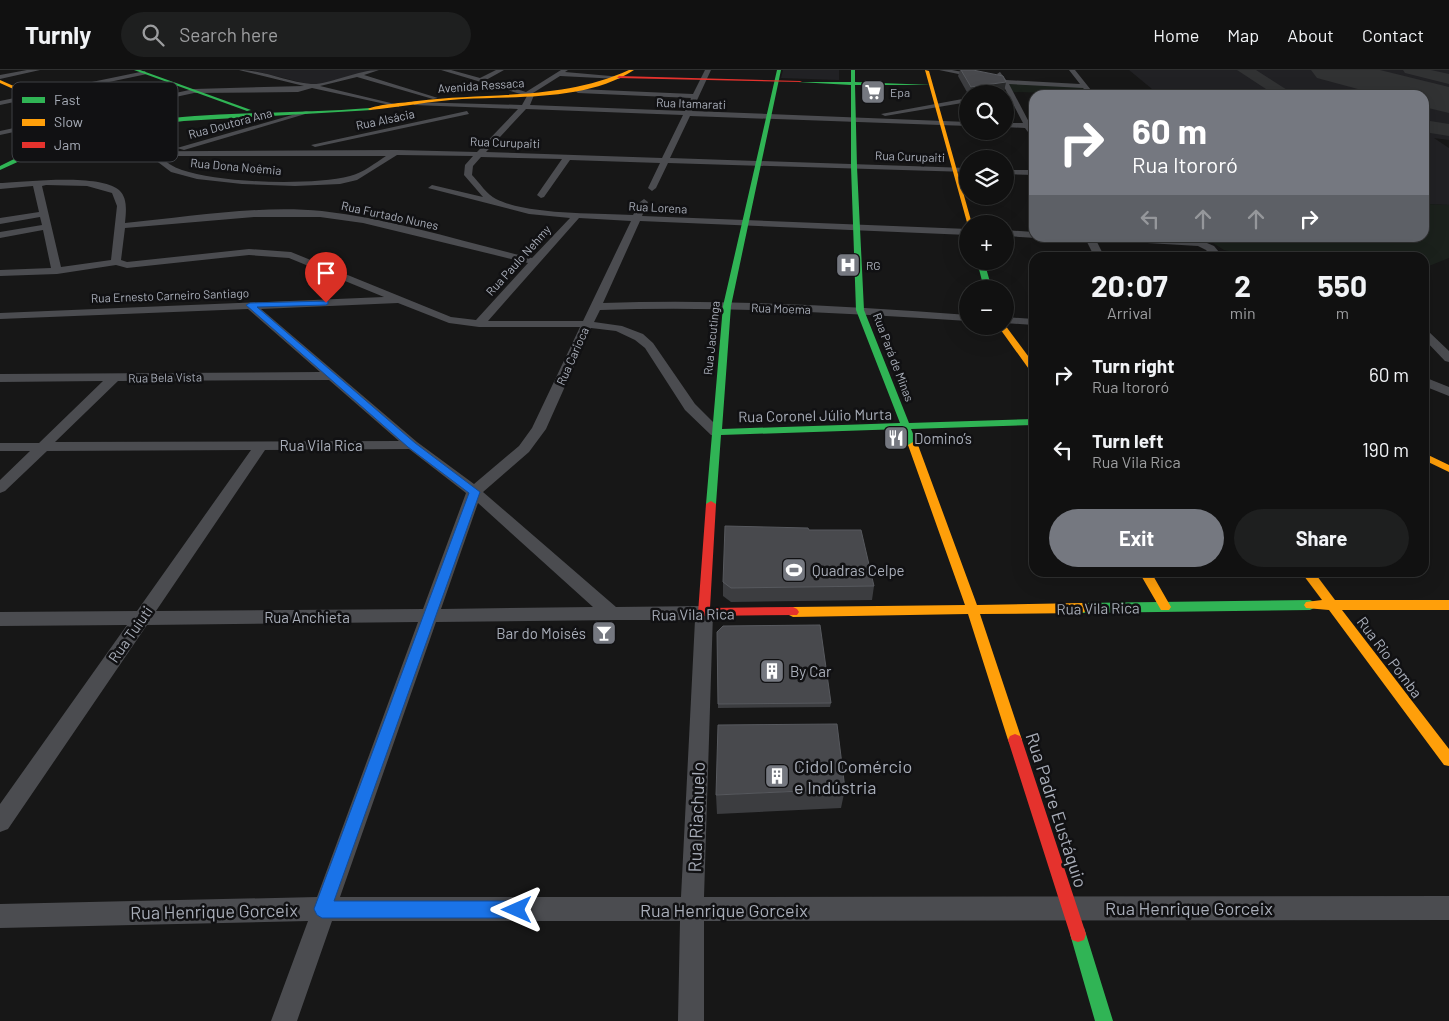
<!DOCTYPE html>
<html lang="en">
<head>
<meta charset="utf-8">
<style>
	body { margin:0; font-family:Barlow,sans-serif; background:#1e1f1f; color:#f1f3f6; height:100vh; display:flex; flex-direction:column; font-size:19px; white-space:nowrap }
	* { box-sizing:border-box; margin:0 }
	p { font-size:16px; color:#9c9d9f }
	.icon { flex:none; width:28px; height:28px; fill:none; stroke:currentColor; stroke-width:2; stroke-linecap:round; stroke-linejoin:round }
	.map { position:relative; flex:1; overflow:hidden }
	.drawer { position:absolute; left:1029px; top:182px; width:400px; height:325px; display:flex; flex-direction:column; background:#111; border-radius:15px; box-shadow:0 5px 20px #0002,0 0 0 1px #303131 }
	.drawer>* { flex:none }
	.hud { position:absolute; left:1029px; top:20px; width:400px; height:152px; border-radius:15px; box-shadow:0 5px 20px #0002,0 0 0 1px #303131; background:#757880; color:#fff; overflow:hidden }
	.tools { position:absolute; left:959px; top:15px; display:grid; gap:10px }
	.tools a { display:grid; place-items:center; width:55px; height:55px; border-radius:50%; background:#111; box-shadow:0 5px 20px #0002,0 0 0 1px #303131; font-size:25px }
	.pin { position:absolute; display:grid; place-items:center; width:42px; height:42px; color:#fff; margin:-51px -21px; border-radius:50% 50% 50% 0; rotate:-45deg; box-shadow:0 0 5px #0007 }
	.pin .icon { rotate:45deg }
	.me { position:absolute; width:55px; margin:-28px; rotate:270deg; stroke-linejoin:round; filter:drop-shadow(0 0 4px #0008) }
	.turn { display:flex; align-items:center; gap:18px; height:105px; padding:0 20px; font-size:22px }
	.turn .icon { width:65px; height:65px; stroke-width:2.5 }
	.turn b { display:block; font-size:35px; line-height:42px }
	.lanes { display:flex; align-items:center; height:48px; padding:0 20px; background:#0003; justify-content:center; gap:25px; direction:ltr }
	.lanes .off { opacity:.35 }
	.eta { display:flex; justify-content:space-evenly; align-items:center; height:85px; text-align:center }
	.eta b { font-size:30px; font-weight:700; line-height:35px }
	.primary-button { display:flex; gap:10px; margin-top:auto; padding:10px 20px }
	.primary-button a { flex:1; height:58px; border-radius:30px; background:#757880; color:#fff; font-size:20px; font-weight:700; line-height:58px; text-align:center }
	.primary-button a+a { background:#1e1f1f; color:#f1f3f6 }
	ul { padding:0; list-style:none }
	li { display:flex; align-items:center; gap:15px; height:75px; padding:0 20px }
	li div { flex:1 }
	li b { display:block; font-size:19px }
	li em { font-style:normal }
	header { display:flex; align-items:center; gap:30px; box-sizing:border-box; height:70px; padding:0 25px; background:#111; border-bottom:1px solid #303131 }
	header strong { font-size:24px }
	nav { display:flex; gap:28px; margin-inline-start:auto; font-size:18px }
	.search { width:350px; height:45px; background:#1e1f1f; display:flex; align-items:center; gap:12px; box-sizing:border-box; padding:0 18px; border-radius:28px; color:#9c9d9f; font-size:19px }
	.map>svg:first-child { display:block }
	.built { fill:#212124 }
	.green { fill:#1b211c }
	.lines { fill:none; stroke-linecap:round; stroke-linejoin:round }
	.taxiway { fill:#313233; fill-rule:evenodd }
	.runway { fill:#313233; fill-rule:evenodd }
	.street { fill:#4b4c50; fill-rule:evenodd }
	.fast { fill:#30b455; fill-rule:evenodd }
	.slow { fill:#ff9f0a; fill-rule:evenodd }
	.jam { fill:#e5322d; fill-rule:evenodd }
	.wall { fill:#3c3d40 }
	.shaded-wall { fill:#28292a }
	.building { fill:#48494d; stroke:#57595e }
	.route { fill:#1a73e8; stroke:#114b97 }
	.labels { text-anchor:middle; dominant-baseline:central; stroke-width:5; stroke-linejoin:round; paint-order:stroke }
	.far-street-label { font-size:12px; fill:#a8adb8; stroke:#111113 }
	.far-poi-label { font-size:12px; fill:#a8adb8; stroke:#111113; text-anchor:start }
	.street-label { font-size:15px; fill:#a8adb8; stroke:#111113 }
	.poi-label { font-size:15px; fill:#a8adb8; stroke:#111113; text-anchor:start }
	.near-poi-label { font-size:18px; fill:#a8adb8; stroke:#111113; text-anchor:start }
	.near-street-label { font-size:18px; fill:#a8adb8; stroke:#111113 }
	.key { fill:#111113; stroke:#3e4045; stroke-width:1 }
	.key-label { font-size:14px; fill:#a8adb8 }
</style>
</head>
<body>
<header>
<strong>Turnly</strong>
<div class="search"><svg class="icon" aria-label="search" viewBox="0 0 24 24"><circle cx="10" cy="10" r="6"/><path d="M15 15l6 6"/></svg>Search here</div>
<nav><a>Home</a><a>Map</a><a>About</a><a>Contact</a></nav>
</header>
<div class="map">
<svg width="1449" height="951" viewBox="0 0 1449 951">
	<rect width="100%" height="100%" fill="#171717"/>
	<path class="built" d="M251,0H375L316,16Z
		M783,0H839V10L781,8Z
		M1129,0H1449V70L1434,68L1449,78V135L1424,134V25H1230L1227,22L1152,19Z"/>
	<path class="green" d="M1006,13L1082,16L1088,24L1012,22Z
		M1424,134L1449,135V188L1424,198V188L1256,187L1224,180L1213,173L1193,168H1424Z"/>
	<g class="lines">
		<path class="taxiway" d="M1237,0H1256L1295,25H1275Z
			M1403,0H1431L1449,4V14L1405,3Z
			M1424,50L1449,54V66L1424,62Z"/>
		<path class="runway" d="M1311,0H1380L1449,17V43L1424,37V25H1380L1317,8Z"/>
		<path class="street" d="M27,0H40L0,9V5Z
			M239,0C264,0 287,12 311,14C329,15 357,0 379,0L364,5L438,28L433,29L357,7L320,16L399,35V37L312,18L298,22L194,23L0,65V61L194,19L304,16Z
			M441,0H451L480,8L496,0H504L486,10L526,22L561,0H568L565,2L622,7L619,9L560,6L533,23L534,25L530,35L685,41L691,28L578,23L575,21L578,19L693,24L705,0H711L692,41L968,52V56L690,46L670,88L968,98V102L668,93L656,118L652,121L648,118L660,93L570,90L544,127L541,128L537,125L562,89L481,87L473,96L472,105C479,112 487,125 496,129C528,145 597,143 633,145L640,132L644,129L648,132L642,146L968,159V165L640,151L603,233C725,229 846,236 968,245V251C845,243 723,236 600,240L594,252L622,256L643,264L653,273L695,334L723,362L716,366L711,365L685,340L645,278L635,270L616,261L591,258L546,359L529,382L483,422L616,537L704,536L710,538L713,543L704,827L1449,826V850L704,851V951H678L680,851H332L297,951H271L308,851L0,858V834L317,827L418,552L147,555L8,759L0,762V734L127,555L0,556V542L137,541L251,380L47,381L5,421L0,423V410L30,381H0V373H39L103,311L0,312V304L320,302L248,239L0,249V243L384,227L289,188L249,185L127,198L116,195L57,204L0,206V200L51,198L43,160L0,168V162L42,155L40,147L0,154V148L39,142L33,116L0,119V113C26,112 98,103 119,120C128,128 126,142 125,153C189,147 257,135 322,141C393,149 463,172 532,188L570,148L529,144L428,118L432,115L483,127L464,105L465,95L473,86L397,85L357,110L340,114L295,116L242,114L197,109L171,102L150,86H42L38,84L42,82L397,80L477,82L518,39L414,35L412,32L522,35L527,26ZM526,39L683,45L662,88L486,82ZM159,86H386C375,93 363,103 350,106C310,116 220,113 182,100C173,97 166,92 159,86ZM46,115L87,116L112,123L117,136L111,190L61,197L42,116ZM254,147H320L363,153L528,193L476,250L451,247L291,182L249,179L127,192L121,190L125,158ZM579,148L631,151L583,251H488ZM398,233L449,253L479,257H580L532,358L519,376L474,414L417,372L261,239ZM329,310L399,371L55,372L118,311ZM409,379L466,423L423,539L156,541L265,380ZM478,433L593,537L441,539ZM617,550H695L681,827H340L436,552Z
			M939,0H952L1000,9L997,4L1000,2L1006,10L1080,14L1069,0H1075L1095,25H1089L1083,18L1009,14L1030,54H1034V70L1025,58L1005,57V53H1023L1002,13Z
			M145,1L147,4L0,35V31Z
			M968,28V32L885,46L881,44Z
			M306,41L312,42L184,80L177,78Z
			M467,41L469,44L315,77L311,75Z
			M1005,100H1034V105L1005,104Z
			M1005,160L1034,162L1036,168L1005,166Z
			M1085,168L1200,170L1214,176L1224,188H1213L1206,180L1198,176L1096,170L1105,188H1095Z
			M1005,247L1034,249V255L1005,253Z
			M1424,259L1428,261L1449,281V292L1445,291L1424,269Z
			M1424,307L1449,317V326L1424,316Z"/>
		<path class="fast" d="M134,0H140L251,40L247,41Z
			M777,0H781L731,236L722,359L900,353L856,240L851,97V15L798,12H851V0H855V12L932,15H855L857,97L864,240L909,353L1034,349V355L911,359L918,375L913,378L908,375L902,359L721,365L716,434L711,437L706,434L723,236Z
			M370,38L372,40L184,51L111,60L57,74L0,100V96C20,86 41,75 63,69C161,38 269,46 370,38Z
			M977,191H984L992,219H984Z
			M1310,530L1314,532L1316,535L1314,538L1310,540L1082,543L1078,541L1076,538L1078,535L1082,533Z
			M1078,856L1084,858L1086,864L1113,951H1095L1070,864L1072,858Z"/>
		<path class="slow" d="M629,0H634C587,31 516,26 462,29C431,31 401,37 370,40L368,39C379,34 403,33 417,31C488,22 561,31 629,0Z
			M925,0L929,1L972,154H968V156Z
			M0,10L113,60L114,61L109,62L0,13Z
			M1005,255L1034,294V303L1031,302L998,256H1005Z
			M913,372L918,375L977,535L1082,533L1086,535L1088,538L1086,541L1082,543L980,544L1022,670L1020,674L1015,676L1010,674L1008,670L968,544L793,547L789,545L787,542L789,539L793,537L965,535L908,375Z
			M1424,383L1449,395V402L1424,390Z
			M1139,502H1151L1171,537L1169,540H1161Z
			M1301,502H1314L1335,530H1449V540H1342L1449,679V696L1444,695L1329,540L1306,538L1304,535L1306,532L1322,530Z"/>
		<path class="jam" d="M619,6L800,11L802,12L617,8Z
			M711,431L716,434L710,538L793,537L797,539L799,542L797,545L700,546L698,543L706,434Z
			M1015,664L1020,666L1022,670L1086,864L1084,870L1078,872L1072,870L1070,864L1008,670L1010,666Z"/>
	</g>
	<path class="wall" d="M960,0H973L1006,12L1004,21L986,24H968L958,6Z
		M809,460L874,516L872,530L731,532L723,526V512Z
		M717,562L831,633L830,637L718,638Z
		M845,719L841,738L717,744L716,725Z"/>
	<path class="shaded-wall" d="M1006,12L1004,21L986,24H970L971,17Z"/>
	<path class="building" d="M961,0H973L1003,6L1006,12L971,17Z
		M725,456L808,458L809,460H861L874,516L731,518L723,512Z
		M820,555L831,633L718,634L717,562L723,556Z
		M837,654L845,719L716,725L718,655Z"/>
	<path class="route" d="M328,231V234L326,235L257,237L415,373L480,422L334,831H517L523,834L525,840L523,846L517,848H322L317,845L314,839L469,423L408,377L246,235L250,233Z"/>
	<defs>
		<symbol id="supermarket-square" viewBox="-11 -11 22 22"><rect x="-9" y="-9" width="18" height="18" rx="4" fill="#757880" stroke="#111113"/><path d="M-6-5.5h2.5l.6 2H6L4.5 2H-2.5L-4.4-4H-6ZM-1.5 3.2a1.3 1.3 0 1 0 .1 0ZM3 3.2a1.3 1.3 0 1 0 .1 0Z" fill="#fff"/></symbol>
		<symbol id="hospital-square" viewBox="-11 -11 22 22"><rect x="-9" y="-9" width="18" height="18" rx="4" fill="#757880" stroke="#111113"/><path d="M-5-5h3v3.5h4V-5h3V5h-3V1.5h-4V5h-3Z" fill="#fff"/></symbol>
		<symbol id="restaurant-square" viewBox="-11 -11 22 22"><rect x="-9" y="-9" width="18" height="18" rx="4" fill="#757880" stroke="#111113"/><path d="M-5-6h1v4h1v-4h1v4h1v-4h1v5L-1.5 .5V6h-2V.5L-5-1ZM5-6V6H3V1.5H1.5Q1.5-4 5-6Z" fill="#fff"/></symbol>
		<symbol id="stadium-square" viewBox="-11 -11 22 22"><rect x="-9" y="-9" width="18" height="18" rx="4" fill="#757880" stroke="#111113"/><path d="M0-5a6.5 5 0 1 0 0 10a6.5 5 0 1 0 0-10ZM-3.5-1.8h7v3.6h-7Z" fill="#fff"/></symbol>
		<symbol id="bar-square" viewBox="-11 -11 22 22"><rect x="-9" y="-9" width="18" height="18" rx="4" fill="#757880" stroke="#111113"/><path d="M-6-5H6L.8 .8V4.5H3.5V6h-7V4.5H-.8V.8Z" fill="#fff"/></symbol>
		<symbol id="building-square" viewBox="-11 -11 22 22"><rect x="-9" y="-9" width="18" height="18" rx="4" fill="#757880" stroke="#111113"/><path d="M-4-6H4V6H1V3H-1V6H-4ZM-2.5-4.3h1.7v1.8h-1.7ZM.8-4.3h1.7v1.8H.8ZM-2.5-1h1.7V.8h-1.7ZM.8-1h1.7V.8H.8Z" fill="#fff"/></symbol>
	</defs>
	<g fill-rule="evenodd">
		<use href="#supermarket-square" x="859" y="8" width="28" height="28"/>
		<use href="#hospital-square" x="834" y="181" width="28" height="28"/>
		<use href="#restaurant-square" x="882" y="354" width="28" height="28"/>
		<use href="#stadium-square" x="780" y="486" width="28" height="28"/>
		<use href="#bar-square" x="590" y="549" width="28" height="28"/>
		<use href="#building-square" x="758" y="587" width="28" height="28"/>
		<use href="#building-square" x="763" y="692" width="28" height="28"/>
	</g>
	<g class="labels">
		<g class="far-street-label">
			<text transform="translate(481 15) rotate(-4)">Avenida Ressaca</text>
			<text transform="translate(691 33) rotate(2)">Rua Itamarati</text>
			<text transform="translate(385 49) rotate(-12)">Rua Alsácia</text>
			<text transform="translate(230 53) rotate(-15)">Rua Doutora Ana</text>
			<text transform="translate(505 72) rotate(2)">Rua Curupaiti</text>
			<text transform="translate(910 86) rotate(2)">Rua Curupaiti</text>
			<text transform="translate(236 96) rotate(5)">Rua Dona Noêmia</text>
			<text transform="translate(658 137) rotate(3)">Rua Lorena</text>
			<text transform="translate(390 145) rotate(12)">Rua Furtado Nunes</text>
			<text transform="translate(518 190) rotate(-48)">Rua Paulo Nehmy</text>
			<text transform="translate(170 225) rotate(-2)">Rua Ernesto Carneiro Santiago</text>
			<text transform="translate(781 238) rotate(2)">Rua Moema</text>
			<text transform="translate(711 268) rotate(-84)">Rua Jacutinga</text>
			<text transform="translate(572 286) rotate(-66)">Rua Carioca</text>
			<text transform="translate(894 287) rotate(69)">Rua Pará de Minas</text>
			<text transform="translate(165 307) rotate(-1)">Rua Bela Vista</text>
		</g>
		<g class="far-poi-label">
			<text x="890" y="22">Epa</text>
			<text x="866" y="195">RG</text>
		</g>
		<g class="street-label">
			<text transform="translate(815 345) rotate(-1)">Rua Coronel Júlio Murta</text>
			<text x="321" y="375">Rua Vila Rica</text>
			<text transform="translate(1098 538) rotate(-1)">Rua Vila Rica</text>
			<text transform="translate(693 544) rotate(-1)">Rua Vila Rica</text>
			<text x="307" y="547">Rua Anchieta</text>
			<text transform="translate(130 564) rotate(-55)">Rua Tuiuti</text>
			<text transform="translate(1390 587) rotate(53)">Rua Rio Pomba</text>
		</g>
		<g class="poi-label">
			<text x="914" y="368">Domino’s</text>
			<text x="812" y="500">Quadras Celpe</text>
			<text x="586" y="563" text-anchor="end">Bar do Moisés</text>
			<text x="790" y="601">By Car</text>
		</g>
		<g class="near-poi-label">
			<text x="794" y="696">Cidol Comércio<tspan x="794" dy="21">e Indústria</tspan></text>
		</g>
		<g class="near-street-label">
			<text transform="translate(1057 740) rotate(72)">Rua Padre Eustáquio</text>
			<text transform="translate(696 747) rotate(-88)">Rua Riachuelo</text>
			<text x="1189" y="838">Rua Henrique Gorceix</text>
			<text x="724" y="840">Rua Henrique Gorceix</text>
			<text transform="translate(214 841) rotate(-1)">Rua Henrique Gorceix</text>
		</g>
	</g>
	<rect x="12" y="12" width="166" height="80" rx="8" class="key"/>
	<rect x="22" y="27" width="23" height="6" fill="#30b455"/>
	<rect x="22" y="49" width="23" height="7" fill="#ff9f0a"/>
	<rect x="22" y="72" width="23" height="6" fill="#e5322d"/>
	<g class="key-label">
		<text x="54" y="35">Fast</text>
		<text x="54" y="57">Slow</text>
		<text x="54" y="80">Jam</text>
	</g>
</svg>
<div class="tools">
<a><svg class="icon" aria-label="search" viewBox="0 0 24 24"><circle cx="10" cy="10" r="6"/><path d="M15 15l6 6"/></svg></a>
<a><svg class="icon" aria-label="layers" viewBox="0 0 24 24"><path d="M12 4l9 5-9 5-9-5zM3 14l9 5 9-5"/></svg></a>
<a>+</a>
<a>−</a>
</div>
<div class="pin" style="left:326px;top:233px;background:#d93025"><svg class="icon" aria-label="arrive" viewBox="0 0 24 24"><path d="M6 21V4h12l-3 4 3 4H6"/></svg></div>
<svg class="me" style="left:517px;top:840px" viewBox="-20 -20 40 40"><path d="M0-17L14 15 0 8-14 15z" fill="#1a73e8" stroke="#fff" stroke-width="4"/></svg>
<div class="hud">
<div class="turn"><svg class="icon" aria-label="right" viewBox="0 0 24 24"><path d="M7 20v-9h11M14 6l5 5-5 5"/></svg><div><b>60 m</b>Rua Itororó</div></div>
<div class="lanes"><svg class="icon off" aria-label="left" viewBox="0 0 24 24"><path d="M17 20v-9H6M10 6l-5 5 5 5"/></svg><svg class="icon off" aria-label="ahead" viewBox="0 0 24 24"><path d="M12 20V5M6 11l6-6 6 6"/></svg><svg class="icon off" aria-label="ahead" viewBox="0 0 24 24"><path d="M12 20V5M6 11l6-6 6 6"/></svg><svg class="icon" aria-label="right" viewBox="0 0 24 24"><path d="M7 20v-9h11M14 6l5 5-5 5"/></svg></div>
</div>
<section class="drawer">
<div class="eta">
<div><b>20:07</b><p>Arrival</p></div>
<div><b>2</b><p>min</p></div>
<div><b>550</b><p>m</p></div>
</div>
<ul>
<li><svg class="icon" aria-label="right" viewBox="0 0 24 24"><path d="M7 20v-9h11M14 6l5 5-5 5"/></svg><div><b>Turn right</b><p>Rua Itororó</p></div><em>60 m</em></li>
<li><svg class="icon" aria-label="left" viewBox="0 0 24 24"><path d="M17 20v-9H6M10 6l-5 5 5 5"/></svg><div><b>Turn left</b><p>Rua Vila Rica</p></div><em>190 m</em></li>
</ul>
<div class="primary-button"><a>Exit</a><a>Share</a></div>
</section>
</div>
</body>
</html>
